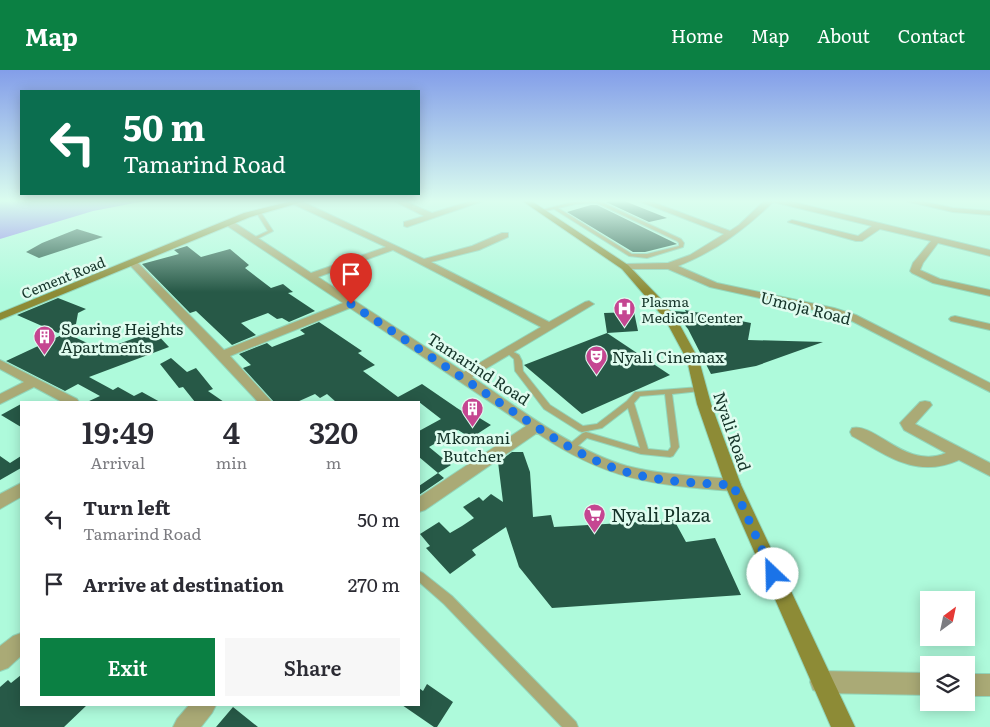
<!DOCTYPE html>
<html lang="en">
<head>
<meta charset="utf-8">
<style>
	body { margin:0; font-family:Literata,serif; background:#f7f7f7; color:#2b2b33; height:100vh; display:flex; flex-direction:column; font-size:19px; white-space:nowrap }
	* { box-sizing:border-box; margin:0 }
	p { font-size:16px; color:#7c7c81 }
	.icon { flex:none; width:28px; height:28px; fill:none; stroke:currentColor; stroke-width:2; stroke-linecap:round; stroke-linejoin:round }
	.map { position:relative; flex:1; overflow:hidden }
	.drawer { position:absolute; left:20px; top:331px; width:400px; height:305px; display:flex; flex-direction:column; background:#fff; border-radius:0px; box-shadow:0 2px 12px #0003 }
	.drawer>* { flex:none }
	.guide { position:absolute; left:20px; top:20px; width:400px; height:105px; border-radius:0px; box-shadow:0 2px 12px #0003; background:#0b6e4f; color:#fff; overflow:hidden }
	.needle { width:32px; rotate:33deg }
	.fabs { position:absolute; left:920px; top:521px; display:grid; gap:10px }
	.fabs a { display:grid; place-items:center; width:55px; height:55px; border-radius:0px; background:#fff; box-shadow:0 2px 12px #0003; font-size:25px }
	.pin { position:absolute; display:grid; place-items:center; width:42px; height:42px; color:#fff; margin:-51px -21px; border-radius:50% 50% 50% 0; rotate:-45deg; box-shadow:0 0 5px #0007 }
	.pin .icon { rotate:45deg }
	.me { position:absolute; width:55px; margin:-28px; rotate:336deg; stroke-linejoin:round; filter:drop-shadow(0 0 4px #0008) }
	.turn { display:flex; align-items:center; gap:18px; height:105px; padding:0 20px; font-size:22px }
	.turn .icon { width:65px; height:65px; stroke-width:2.5 }
	.turn b { display:block; font-size:35px; line-height:42px }
	.eta { display:flex; justify-content:space-evenly; align-items:center; height:85px; text-align:center }
	.eta b { font-size:30px; font-weight:600; line-height:35px }
	.button { display:flex; gap:10px; margin-top:auto; padding:10px 20px }
	.button a { flex:1; height:58px; border-radius:0px; background:#0b8043; color:#fff; font-size:20px; font-weight:600; line-height:58px; text-align:center }
	.button a+a { background:#f7f7f7; color:#2b2b33 }
	ul { padding:0; list-style:none }
	li { display:flex; align-items:center; gap:15px; height:65px; padding:0 20px }
	li div { flex:1 }
	li b { display:block; font-size:19px }
	li em { font-style:normal }
	header { display:flex; align-items:center; gap:30px; box-sizing:border-box; height:70px; padding:0 25px; background:#0b8043; color:#fff }
	header strong { font-size:24px }
	nav { display:flex; gap:28px; margin-inline-start:auto; font-size:18px }
	.map>svg:first-child { display:block }
	.water { fill:#8d7eea }
	.building { fill:#275947 }
	.lines { fill:none; stroke-linecap:round; stroke-linejoin:round }
	.service-casing { stroke:#92d6bb; stroke-width:2 }
	.minor-casing { stroke:#92d6bb; stroke-width:2 }
	.secondary-casing { stroke:#92d6bb; stroke-width:2 }
	.service { fill:#aaaa76; fill-rule:evenodd }
	.minor { fill:#aaaa76; fill-rule:evenodd }
	.secondary { fill:#8d8b36; fill-rule:evenodd }
	.route { stroke:#1a73e8; stroke-width:9; stroke-dasharray:0 16.2 }
	.labels { text-anchor:middle; dominant-baseline:central; stroke-width:5; stroke-linejoin:round; paint-order:stroke }
	.far-street-label { font-size:14px; fill:#153429; stroke:#dffcef }
	.far-poi-label { font-size:14px; fill:#153429; stroke:#dffcef; text-anchor:start }
	.street-label { font-size:16px; fill:#153429; stroke:#dffcef }
	.poi-label { font-size:16px; fill:#153429; stroke:#dffcef; text-anchor:start }
	.near-poi-label { font-size:19px; fill:#153429; stroke:#dffcef; text-anchor:start }
</style>
</head>
<body>
<header>
<strong>Map</strong>
<nav><a>Home</a><a>Map</a><a>About</a><a>Contact</a></nav>
</header>
<div class="map">
<svg width="990" height="657" viewBox="0 0 990 657">
	<rect width="100%" height="100%" fill="#aefadb"/>
	<path class="water" d="M0,130H150L93,141L0,169Z"/>
	<path class="building" d="M615,130H622L667,148L649,152L606,132Z
		M591,135H597L677,174L645,182H633L567,142Z
		M77,159L103,167L39,188L26,182L42,173Z
		M187,176L201,187L230,179L249,195L245,198L271,218L283,214L293,222L288,223L315,241L289,252L282,248L277,249L268,243L241,253L256,265L232,275L196,241L190,243L142,194L179,184L174,180Z
		M58,228L86,239L78,243L76,254L58,263L17,245Z
		M685,240L751,253L748,270L823,272L756,296L711,304L688,259L673,241L686,242Z
		M634,242L638,261L607,263L604,243Z
		M319,252L362,281L358,283L375,295L363,301L398,327L422,314L457,338L471,347L473,344L491,355L471,368L458,360L429,377L451,395L438,403L419,387V361L441,349L419,332H336L327,324L320,328L315,324L297,332H274L243,298L251,295L239,284L267,273L272,277L305,264L300,260Z
		M154,261L169,277L89,307L113,320L118,317L134,326L142,322L160,332H87L100,326L78,314L65,321L6,291L66,263L102,280Z
		M607,263L670,305L582,344L524,295Z
		M171,288L187,302L196,298L213,319L208,321L224,332H195L183,317L179,318L160,294Z
		M21,334V357L1,345Z
		M512,382H523L530,402L533,447L551,445L554,457L674,450L686,472L715,468L741,525L552,538L519,497L506,457L472,480L476,485L450,504L426,478L430,476L420,464L439,452L450,463L462,456L474,448L463,437L479,427L483,431L491,424L503,432L498,392Z
		M0,386L10,393L21,386V398L0,410Z
		M438,403L444,408L419,425V416Z
		M21,605V635H87L64,657H0V617L8,610L11,613Z
		M427,614L453,632L437,657H434L402,635H419V618L423,621Z
		M233,637L258,657H216Z"/>
	<g class="lines">
		<defs>
			<path id="service" d="M591,130L599,131L681,169L684,173L683,177L647,188L629,186L554,139L540,142L538,141L569,133ZM591,133H597L677,171L679,173V176L647,184H632L558,138L576,134Z
				M256,141H260L273,161L253,171L251,170V169L268,161L256,142Z
				M508,279L519,285L522,291L523,301L550,335L583,356L597,354L627,331L635,322L700,317L704,319L700,321L672,324L679,377L673,386L670,387L641,384L587,368L573,380H567L566,378L567,376L583,363L586,362L640,378L628,338L602,358L582,362L579,361L544,339L515,301L514,289L505,281ZM665,324L671,377L668,381L648,379L634,333L640,326Z
				M419,501L423,503L452,526L576,652L578,657H562L444,534L419,512Z"/>
			<path id="minor" d="M294,130H299L424,189L472,176L502,163H508V167L479,180L431,192L549,252L585,232L589,231L594,234L472,307C519,338 574,381 627,396C662,405 698,406 733,409L739,411L741,415L739,419L733,421C652,415 606,410 537,363L425,440L419,442V427L526,356L350,238L230,286L272,332H258L128,193L133,190L136,191L224,280L343,233L226,155V151H232L311,203L386,177L293,134L292,132ZM393,180L541,257L464,302L318,207Z
				M392,130H402L432,143L474,130H486L407,157L404,156V152L424,146Z
				M636,130H647L730,161L739,155L765,130H785L990,180V186L938,173L923,193L920,200L940,209L990,220V226L933,213L912,203L910,201L913,193L931,171L880,159L862,171H856L788,152L792,150L858,166L872,156L773,132C744,160 716,181 678,196L717,213L834,238L856,245L990,313V322L848,249L831,244L710,217L668,199H622V195L625,194L668,193L690,185L724,164Z
				M901,130H917L953,138L990,141V145L953,142Z
				M955,246L990,254V260L951,251L949,249L951,247Z
				M0,290L77,329L79,332H62L34,317L0,334V324L24,312L0,299Z
				M925,331L930,332L932,335L915,354L990,393V406L959,390C916,409 888,386 852,366L850,362L852,358C875,352 906,400 946,383L904,360L900,353L920,332Z
				M21,413V427L0,439V424Z
				M21,563V586L8,598L0,601V576L13,566Z
				M821,601L929,603V625L821,623L813,620L810,612L813,604Z
				M966,604H990V626H966Z
				M189,635H216L212,643L201,657H173L177,649Z"/>
			<path id="secondary" d="M296,130H309L250,147L0,250V243L244,143Z
				M521,130H530L628,195L660,228L676,248L699,290L711,334L741,415L855,657H831L725,415L697,334L687,290L665,249L622,199Z"/>
		</defs>
		<use href="#service" class="service-casing"/>
		<use href="#minor" class="minor-casing"/>
		<use href="#secondary" class="secondary-casing"/>
		<use href="#service" class="service"/>
		<use href="#minor" class="minor"/>
		<use href="#secondary" class="secondary"/>
	</g>
	<linearGradient id="sky" x2="0" y2="1"><stop stop-color="#839ee9"/><stop offset="0.59" stop-color="#dbfdef"/><stop offset="1" stop-color="#dbfdef" stop-opacity="0"/></linearGradient>
	<rect width="990" height="222" fill="url(#sky)"/>
	<g class="lines">
		<path class="route" d="M351,234C401,267 451,300 500,333C539,358 578,387 623,401C658,412 697,413 733,415L773,504"/>
	</g>
	<defs>
		<symbol id="hospital-pin" viewBox="-11 -11 22 30"><path d="M0 17L-7.5 6A9.5 9.5 0 1 1 7.5 6Z" fill="#c54691" stroke="#dffcef"/><path d="M-5-5h3v3.5h4V-5h3V5h-3V1.5h-4V5h-3Z" fill="#fff"/></symbol>
		<symbol id="building-pin" viewBox="-11 -11 22 30"><path d="M0 17L-7.5 6A9.5 9.5 0 1 1 7.5 6Z" fill="#c54691" stroke="#dffcef"/><path d="M-4-6H4V6H1V3H-1V6H-4ZM-2.5-4.3h1.7v1.8h-1.7ZM.8-4.3h1.7v1.8H.8ZM-2.5-1h1.7V.8h-1.7ZM.8-1h1.7V.8H.8Z" fill="#fff"/></symbol>
		<symbol id="theatre-pin" viewBox="-11 -11 22 30"><path d="M0 17L-7.5 6A9.5 9.5 0 1 1 7.5 6Z" fill="#c54691" stroke="#dffcef"/><path d="M-5-5.5Q0-4 5-5.5V0Q5 5 0 6Q-5 5-5 0ZM-3.3-2.5H-1v1.5H-3.3ZM1-2.5H3.3v1.5H1ZM-2.8 1Q0 5.5 2.8 1Z" fill="#fff"/></symbol>
		<symbol id="supermarket-pin" viewBox="-11 -11 22 30"><path d="M0 17L-7.5 6A9.5 9.5 0 1 1 7.5 6Z" fill="#c54691" stroke="#dffcef"/><path d="M-6-5.5h2.5l.6 2H6L4.5 2H-2.5L-4.4-4H-6ZM-1.5 3.2a1.3 1.3 0 1 0 .1 0ZM3 3.2a1.3 1.3 0 1 0 .1 0Z" fill="#fff"/></symbol>
	</defs>
	<g fill-rule="evenodd">
		<use href="#hospital-pin" x="612" y="226" width="25" height="34"/>
		<use href="#building-pin" x="32" y="254" width="25" height="34"/>
		<use href="#theatre-pin" x="584" y="274" width="25" height="34"/>
		<use href="#building-pin" x="460" y="326" width="25" height="34"/>
		<use href="#supermarket-pin" x="582" y="432" width="25" height="34"/>
	</g>
	<g class="labels">
		<g class="far-street-label">
			<text transform="translate(63 207) rotate(-22)">Cement Road</text>
		</g>
		<g class="far-poi-label">
			<text x="641" y="231">Plasma<tspan x="641" dy="16">Medical Center</tspan></text>
		</g>
		<g class="street-label">
			<text transform="translate(806 237) rotate(14)">Umoja Road</text>
			<text transform="translate(479 298) rotate(33)">Tamarind Road</text>
			<text transform="translate(733 361) rotate(71)">Nyali Road</text>
		</g>
		<g class="poi-label">
			<text x="61" y="258">Soaring Heights<tspan x="61" dy="18">Apartments</tspan></text>
			<text x="612" y="286">Nyali Cinemax</text>
			<text x="473" y="367" text-anchor="middle">Mkomani<tspan x="473" dy="18">Butcher</tspan></text>
		</g>
		<g class="near-poi-label">
			<text x="611" y="444">Nyali Plaza</text>
		</g>
	</g>
</svg>
<div class="fabs">
<a><svg class="needle" viewBox="-14 -14 28 28"><path d="M0-13l5 13h-10z" fill="#e53935"/><path d="M0 13l5-13h-10z" fill="#7c7c81"/></svg></a>
<a><svg class="icon" aria-label="layers" viewBox="0 0 24 24"><path d="M12 4l9 5-9 5-9-5zM3 14l9 5 9-5"/></svg></a>
</div>
<div class="pin" style="left:351px;top:234px;background:#d93025"><svg class="icon" aria-label="arrive" viewBox="0 0 24 24"><path d="M6 21V4h12l-3 4 3 4H6"/></svg></div>
<svg class="me" style="left:773px;top:504px" viewBox="-20 -20 40 40"><circle r="19" fill="#fff"/><path d="M0-13L10 11 0 6-10 11z" fill="#1a73e8"/></svg>
<div class="guide">
<div class="turn"><svg class="icon" aria-label="left" viewBox="0 0 24 24"><path d="M17 20v-9H6M10 6l-5 5 5 5"/></svg><div><b>50 m</b>Tamarind Road</div></div>
</div>
<section class="drawer">
<div class="eta">
<div><b>19:49</b><p>Arrival</p></div>
<div><b>4</b><p>min</p></div>
<div><b>320</b><p>m</p></div>
</div>
<ul>
<li><svg class="icon" aria-label="left" viewBox="0 0 24 24"><path d="M17 20v-9H6M10 6l-5 5 5 5"/></svg><div><b>Turn left</b><p>Tamarind Road</p></div><em>50 m</em></li>
<li><svg class="icon" aria-label="arrive" viewBox="0 0 24 24"><path d="M6 21V4h12l-3 4 3 4H6"/></svg><div><b>Arrive at destination</b></div><em>270 m</em></li>
</ul>
<div class="button"><a>Exit</a><a>Share</a></div>
</section>
</div>
</body>
</html>
